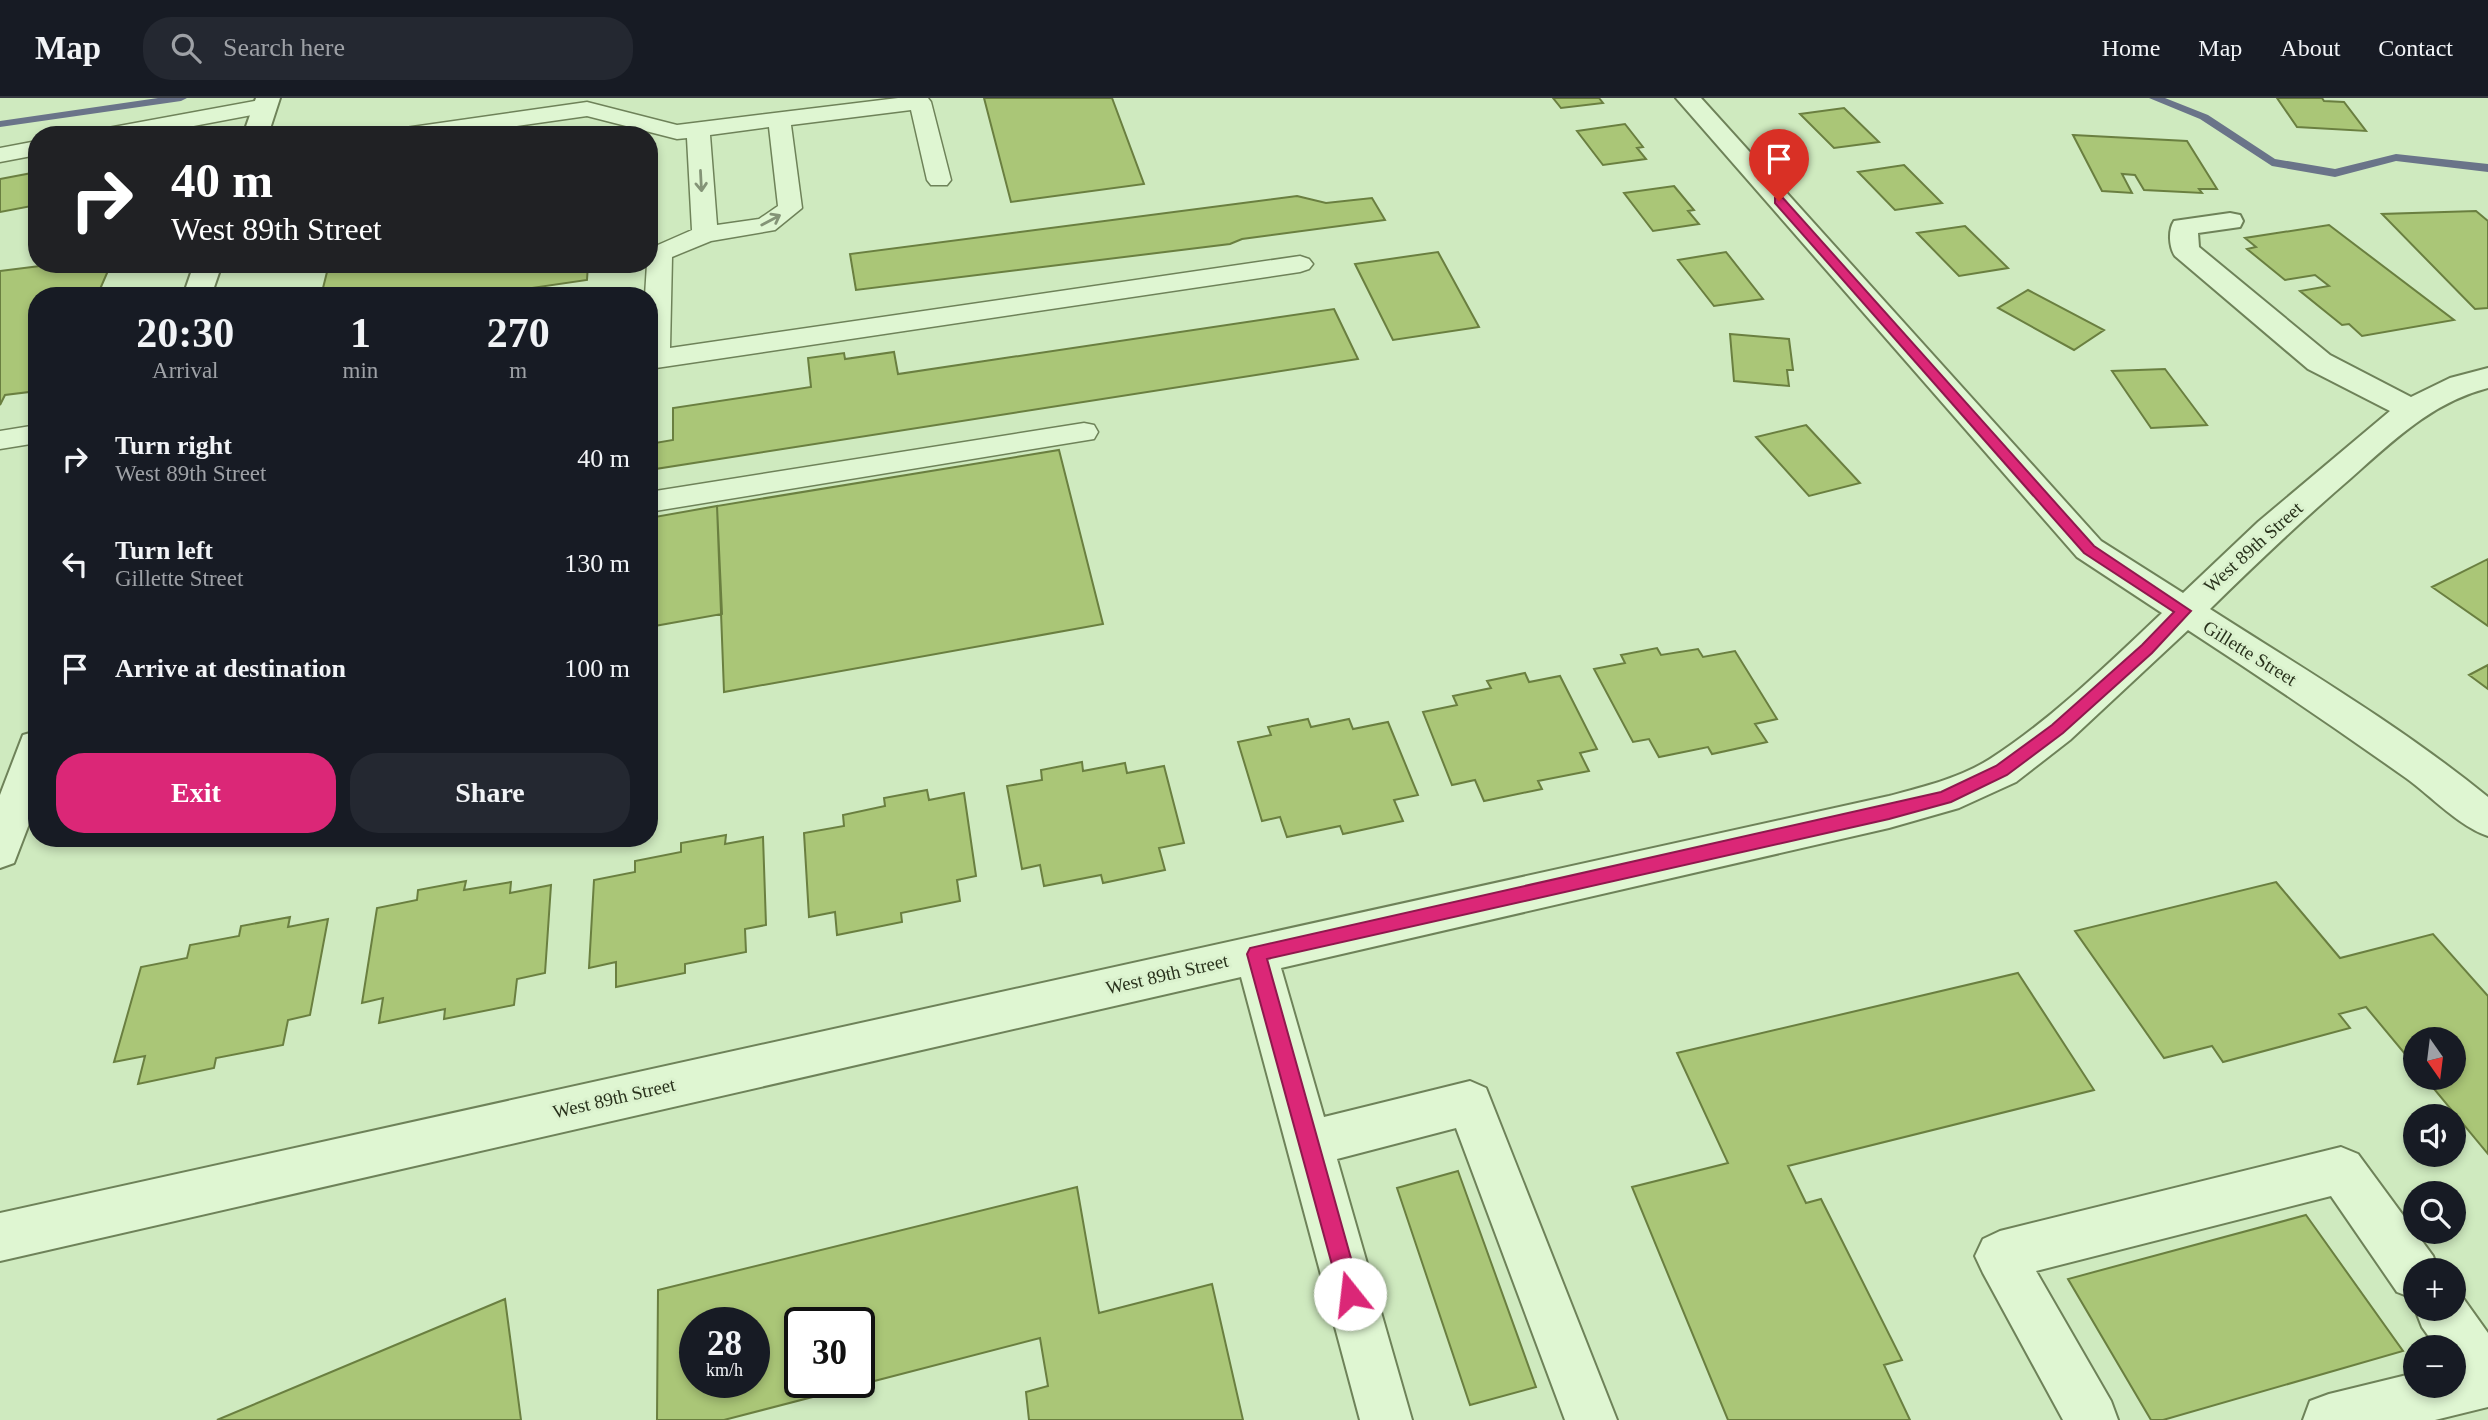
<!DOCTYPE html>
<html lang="en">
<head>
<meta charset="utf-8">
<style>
	body { margin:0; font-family:"Times New Roman",serif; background:#242831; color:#f1f3f6; height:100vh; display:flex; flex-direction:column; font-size:26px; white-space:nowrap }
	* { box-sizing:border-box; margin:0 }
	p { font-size:23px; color:#9ea1a6 }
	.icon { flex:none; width:38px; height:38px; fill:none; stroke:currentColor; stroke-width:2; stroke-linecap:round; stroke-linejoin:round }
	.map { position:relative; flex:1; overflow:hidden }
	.panel { position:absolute; left:28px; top:189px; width:630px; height:560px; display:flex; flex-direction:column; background:#171b24; border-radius:28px; box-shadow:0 4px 10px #0003 }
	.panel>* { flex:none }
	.guide { position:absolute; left:28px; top:28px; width:630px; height:147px; border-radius:28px; box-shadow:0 4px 10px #0003; background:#202124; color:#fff; overflow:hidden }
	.needle { width:46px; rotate:166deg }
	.buttons { position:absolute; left:2403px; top:929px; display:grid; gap:14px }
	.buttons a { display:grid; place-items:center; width:63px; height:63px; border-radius:50%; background:#171b24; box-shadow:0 4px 10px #0003; font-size:35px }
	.speed { position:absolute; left:679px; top:1209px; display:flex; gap:14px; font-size:35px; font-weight:700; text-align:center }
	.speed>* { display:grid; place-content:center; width:91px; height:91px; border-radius:50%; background:#171b24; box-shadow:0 4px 10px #0003; line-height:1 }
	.speed small { font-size:18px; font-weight:400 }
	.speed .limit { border:4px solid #111; border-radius:10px; background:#fff; color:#111 }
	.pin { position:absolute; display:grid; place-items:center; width:60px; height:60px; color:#fff; margin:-72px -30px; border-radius:50% 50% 50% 0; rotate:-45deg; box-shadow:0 0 7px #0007 }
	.pin .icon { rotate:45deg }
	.me { position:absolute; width:77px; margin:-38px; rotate:344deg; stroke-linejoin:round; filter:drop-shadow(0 0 5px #0008) }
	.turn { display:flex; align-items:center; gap:24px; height:147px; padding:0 28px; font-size:32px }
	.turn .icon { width:91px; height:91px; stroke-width:2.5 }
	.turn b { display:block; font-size:49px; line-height:60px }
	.eta { display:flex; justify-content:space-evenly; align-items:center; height:119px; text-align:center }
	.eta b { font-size:42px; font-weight:700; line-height:49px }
	.cta { display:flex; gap:14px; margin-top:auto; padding:14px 28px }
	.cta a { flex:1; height:80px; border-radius:28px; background:#db2777; color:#fff; font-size:28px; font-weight:700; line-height:80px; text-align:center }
	.cta a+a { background:#242831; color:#f1f3f6 }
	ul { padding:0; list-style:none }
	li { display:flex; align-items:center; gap:21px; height:105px; padding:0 28px }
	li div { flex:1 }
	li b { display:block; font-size:26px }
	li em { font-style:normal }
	header { display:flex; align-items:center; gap:42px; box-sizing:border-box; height:98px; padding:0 35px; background:#171b24; border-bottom:2px solid #363941 }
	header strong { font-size:33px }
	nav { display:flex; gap:38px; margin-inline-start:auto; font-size:24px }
	.search { width:490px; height:63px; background:#242831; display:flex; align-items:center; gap:18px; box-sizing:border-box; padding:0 24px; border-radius:28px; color:#9ea1a6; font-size:26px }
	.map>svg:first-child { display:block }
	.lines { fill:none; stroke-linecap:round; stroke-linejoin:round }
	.stream { fill:#6a7489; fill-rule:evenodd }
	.building { fill:#aac677; stroke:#6a7f40; stroke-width:2; fill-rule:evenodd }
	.service-casing { stroke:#6e8259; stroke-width:3 }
	.minor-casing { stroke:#6e8259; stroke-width:4 }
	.service { fill:#dff6d2; fill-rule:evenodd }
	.minor { fill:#dff6d2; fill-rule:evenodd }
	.oneway { stroke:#849477 }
	.route { fill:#db2777; stroke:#8e194d; stroke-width:2 }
	.labels { text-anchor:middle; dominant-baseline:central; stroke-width:6; stroke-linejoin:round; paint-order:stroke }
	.street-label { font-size:19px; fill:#29321c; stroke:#dbf2ce }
</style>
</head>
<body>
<header>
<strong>Map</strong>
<div class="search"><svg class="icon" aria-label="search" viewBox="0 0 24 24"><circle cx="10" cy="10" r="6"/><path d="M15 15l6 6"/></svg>Search here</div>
<nav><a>Home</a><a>Map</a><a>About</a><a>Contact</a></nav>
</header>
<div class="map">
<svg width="2488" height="1322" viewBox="0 0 2488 1322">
	<rect width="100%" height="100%" fill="#cfeabf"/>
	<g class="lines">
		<path class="stream" d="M158,0H187L181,3L0,29V23Z
			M2149,0H2165L2208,17L2275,61L2335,71L2396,56L2488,66V74L2396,63L2335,79L2272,68L2200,21Z"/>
	</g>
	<path class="building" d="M984,0H1112L1144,86L1011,104Z
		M1553,0H1599L1603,5L1561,10Z
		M2277,0H2322L2324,3L2344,4L2366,33L2297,29Z
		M1844,10L1879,44L1834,50L1800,16Z
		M1625,26L1643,49L1637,50L1646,61L1603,67L1577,33Z
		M2073,37L2187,43L2217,91H2199L2202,95L2144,92L2135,77L2122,76L2132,95L2102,93Z
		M1904,67L1942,105L1895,112L1858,74Z
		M37,74V107L0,114V81Z
		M1674,88L1694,112L1688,113L1699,126L1653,133L1624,95Z
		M1297,98L1326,105L1372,100L1385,122L1242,141L1230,146L856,192L850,156Z
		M2476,113L2488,123V210L2475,211L2382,116Z
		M2329,127L2454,222L2362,238L2349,226L2342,227L2300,193L2329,188L2315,177L2285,182L2247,151L2256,149L2245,140Z
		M1965,128L2008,170L1959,178L1917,135Z
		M1438,154L1479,229L1393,242L1355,166Z
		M1726,154L1763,201L1714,208L1678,162Z
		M56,166H111L97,198H37V293L5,297L0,307V173Z
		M329,166H588L587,182L476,198H321Z
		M2028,192L2104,232L2074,252L1998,210Z
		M1334,211L1358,261L649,372V346L673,342V310L811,289L808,260L844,255L845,261L894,254L898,276Z
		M1730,236L1789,241L1793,272H1787L1789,288L1734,283Z
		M2165,271L2207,327L2151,330L2112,273Z
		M1806,327L1860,385L1809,398L1756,339Z
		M1059,352L1103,526L724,594L717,408Z
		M717,408L722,516L649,529V420Z
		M2488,461V528L2432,489Z
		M1657,550L1661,557L1698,551L1703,559L1735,553L1777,621L1755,626L1767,644L1712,656L1708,649L1659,659L1649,641L1633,644L1594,571L1625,565L1621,557Z
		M2488,567V591L2469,577Z
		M1525,575L1529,584L1560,578L1597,651L1580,655L1589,673L1538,683L1542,691L1484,703L1475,682L1452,687L1423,614L1457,607L1453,598L1491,590L1487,583Z
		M1308,621L1311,629L1349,621L1353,631L1388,624L1418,697L1394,702L1403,723L1343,736L1340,728L1287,739L1280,719L1262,723L1238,644L1271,637L1268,629Z
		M1082,664L1083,673L1125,665L1127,675L1164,668L1184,745L1159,750L1165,772L1103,785L1101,777L1044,788L1040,767L1022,771L1007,688L1042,682L1041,672Z
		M927,692L929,702L964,695L976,778L957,782L960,803L901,815L902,824L837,837L835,814L809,819L804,735L844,728L843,717L885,708L884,700Z
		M726,737L725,746L763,739L766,827L745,831L746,854L685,866V875L616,889V864L589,870L594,782L635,774V763L681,754V745Z
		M466,783L464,792L511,784L510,795L551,787L545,875L517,881L514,907L444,921L445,911L379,925L383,900L362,905L377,810L417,802L418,792Z
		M2276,784L2340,860L2433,836L2488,898V1056L2425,980H2454V942H2415V968L2366,909L2339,916L2350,930L2223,964L2212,948L2164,960L2075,833Z
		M290,819L288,829L328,821L310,917L288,922L283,947L216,960L214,970L138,986L145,958L114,964L141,869L187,860L190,847L239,838L241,828Z
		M2018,875L2094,992L1788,1068L1806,1105L1821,1101L1902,1262L1884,1267L1910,1322H1728L1632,1089L1728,1065L1677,955Z
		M1458,1073L1536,1289L1470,1307L1397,1090Z
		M1077,1089L1099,1215L1212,1186L1243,1322H1029L1026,1294L1048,1288L1040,1240L724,1322H657L658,1192ZM695,1225H754V1284H695ZM800,1225H859V1284H800Z
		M2306,1117L2403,1253L2163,1322H2151L2068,1181Z
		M505,1201L521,1322H217Z"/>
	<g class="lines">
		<defs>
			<path id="service" d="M898,0H928L931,4L951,82L947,87H931L927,82L911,12L791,27L802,110L775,132L711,143L672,159L670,250L1300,158L1309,161L1313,166L1309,171L1300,174L656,270L649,269V198H645L647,166H649L651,150L692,132L687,40L677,41L587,18L454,37H394L397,32L405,30L587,4L677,27ZM769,29L778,108L759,121L717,127L710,37Z
				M265,1L273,3L276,8L273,13L146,37H97L100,32L108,30Z
				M37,43V57L0,64V50Z
				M1084,325L1094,327L1098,334L1094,341L649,414V394Z
				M37,327V345L0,351V333Z"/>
			<path id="minor" d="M256,0H280L268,37H243Z
				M1676,0H1701L2101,443L2183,495L2258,424L2390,313L2308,271L2175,158C2169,149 2168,132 2174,123L2230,115L2240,117L2243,123L2240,129L2198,135L2199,149L2330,257L2411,299L2450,280L2488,270V290C2431,305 2394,342 2351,380C2302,422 2256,466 2210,511C2304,571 2402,629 2488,699V738C2460,729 2431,698 2406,680C2334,629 2262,580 2188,532L2070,642L2016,684L1959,710L1889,730L1281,870L1324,1019L1470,983L1486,990L1617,1322H1565L1456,1030L1337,1061L1412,1322H1360L1241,879L0,1163V1115L1889,698C1923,689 1960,680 1990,661C2052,621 2108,566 2162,515L2077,459Z
				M194,166H222L211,198H183Z
				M37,633V705L14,765L0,770V697L23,637Z
				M2341,1049L2358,1056L2433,1158L2438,1172H2415V1201L2397,1194L2331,1098L2036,1173L2111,1303L2118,1322H2063L1983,1175L1975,1158L1983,1141L2000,1133Z
				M2454,1191L2458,1193L2488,1235V1309L2435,1322H2303L2310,1303L2329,1296L2415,1275V1288H2454V1250H2437L2422,1229L2415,1211H2454Z"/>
		</defs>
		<use href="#service" class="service-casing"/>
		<use href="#minor" class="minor-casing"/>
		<use href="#service" class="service"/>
		<use href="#minor" class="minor"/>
	</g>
	<defs><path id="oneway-shaft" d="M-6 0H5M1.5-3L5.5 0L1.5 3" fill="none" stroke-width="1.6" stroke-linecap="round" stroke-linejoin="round" transform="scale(1.75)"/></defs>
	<g class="oneway">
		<use href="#oneway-shaft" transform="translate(701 83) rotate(87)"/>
		<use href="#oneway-shaft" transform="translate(771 122) rotate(-28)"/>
	</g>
	<path class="route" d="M1775,100H1783L2094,448L2191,513L2152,555L2063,635L2007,677L1951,704L1889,721L1267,861L1361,1196L1358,1203L1350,1206L1343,1203L1340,1196L1247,856L1250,850L1941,694L1996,668L2052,627L2142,547L2174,514L2084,455L1775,105Z"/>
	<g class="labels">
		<g class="street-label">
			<text transform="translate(2253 449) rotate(-42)">West 89th Street</text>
			<text transform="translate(2250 555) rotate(32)">Gillette Street</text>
			<text transform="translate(1167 876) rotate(-13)">West 89th Street</text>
			<text transform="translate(614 1000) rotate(-13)">West 89th Street</text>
		</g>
	</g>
</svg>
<div class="buttons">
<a><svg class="needle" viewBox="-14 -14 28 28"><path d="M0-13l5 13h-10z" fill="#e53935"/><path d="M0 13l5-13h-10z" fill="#9ea1a6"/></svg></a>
<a><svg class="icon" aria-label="sound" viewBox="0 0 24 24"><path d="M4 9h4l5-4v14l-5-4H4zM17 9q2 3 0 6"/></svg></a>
<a><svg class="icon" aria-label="search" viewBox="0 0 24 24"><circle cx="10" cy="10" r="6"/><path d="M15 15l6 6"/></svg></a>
<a>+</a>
<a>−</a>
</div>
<div class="speed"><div>28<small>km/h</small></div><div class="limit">30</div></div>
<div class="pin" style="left:1779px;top:103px;background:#d93025"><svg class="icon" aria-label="arrive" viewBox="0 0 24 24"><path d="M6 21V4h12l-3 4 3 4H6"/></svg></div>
<svg class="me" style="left:1350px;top:1196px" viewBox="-20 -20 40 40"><circle r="19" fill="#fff"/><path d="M0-13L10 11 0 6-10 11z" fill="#db2777"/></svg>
<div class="guide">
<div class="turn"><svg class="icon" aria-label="right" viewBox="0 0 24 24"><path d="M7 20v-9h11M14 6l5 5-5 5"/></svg><div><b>40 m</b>West 89th Street</div></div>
</div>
<section class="panel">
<div class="eta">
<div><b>20:30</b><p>Arrival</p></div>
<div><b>1</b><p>min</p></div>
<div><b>270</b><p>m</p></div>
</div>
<ul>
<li><svg class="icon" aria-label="right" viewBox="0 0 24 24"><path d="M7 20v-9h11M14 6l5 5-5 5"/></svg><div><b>Turn right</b><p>West 89th Street</p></div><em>40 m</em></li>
<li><svg class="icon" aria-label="left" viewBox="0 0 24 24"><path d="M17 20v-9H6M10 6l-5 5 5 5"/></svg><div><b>Turn left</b><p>Gillette Street</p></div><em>130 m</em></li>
<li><svg class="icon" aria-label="arrive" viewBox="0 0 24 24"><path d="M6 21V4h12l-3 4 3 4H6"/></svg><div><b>Arrive at destination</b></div><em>100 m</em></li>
</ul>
<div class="cta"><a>Exit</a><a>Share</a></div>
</section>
</div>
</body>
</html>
